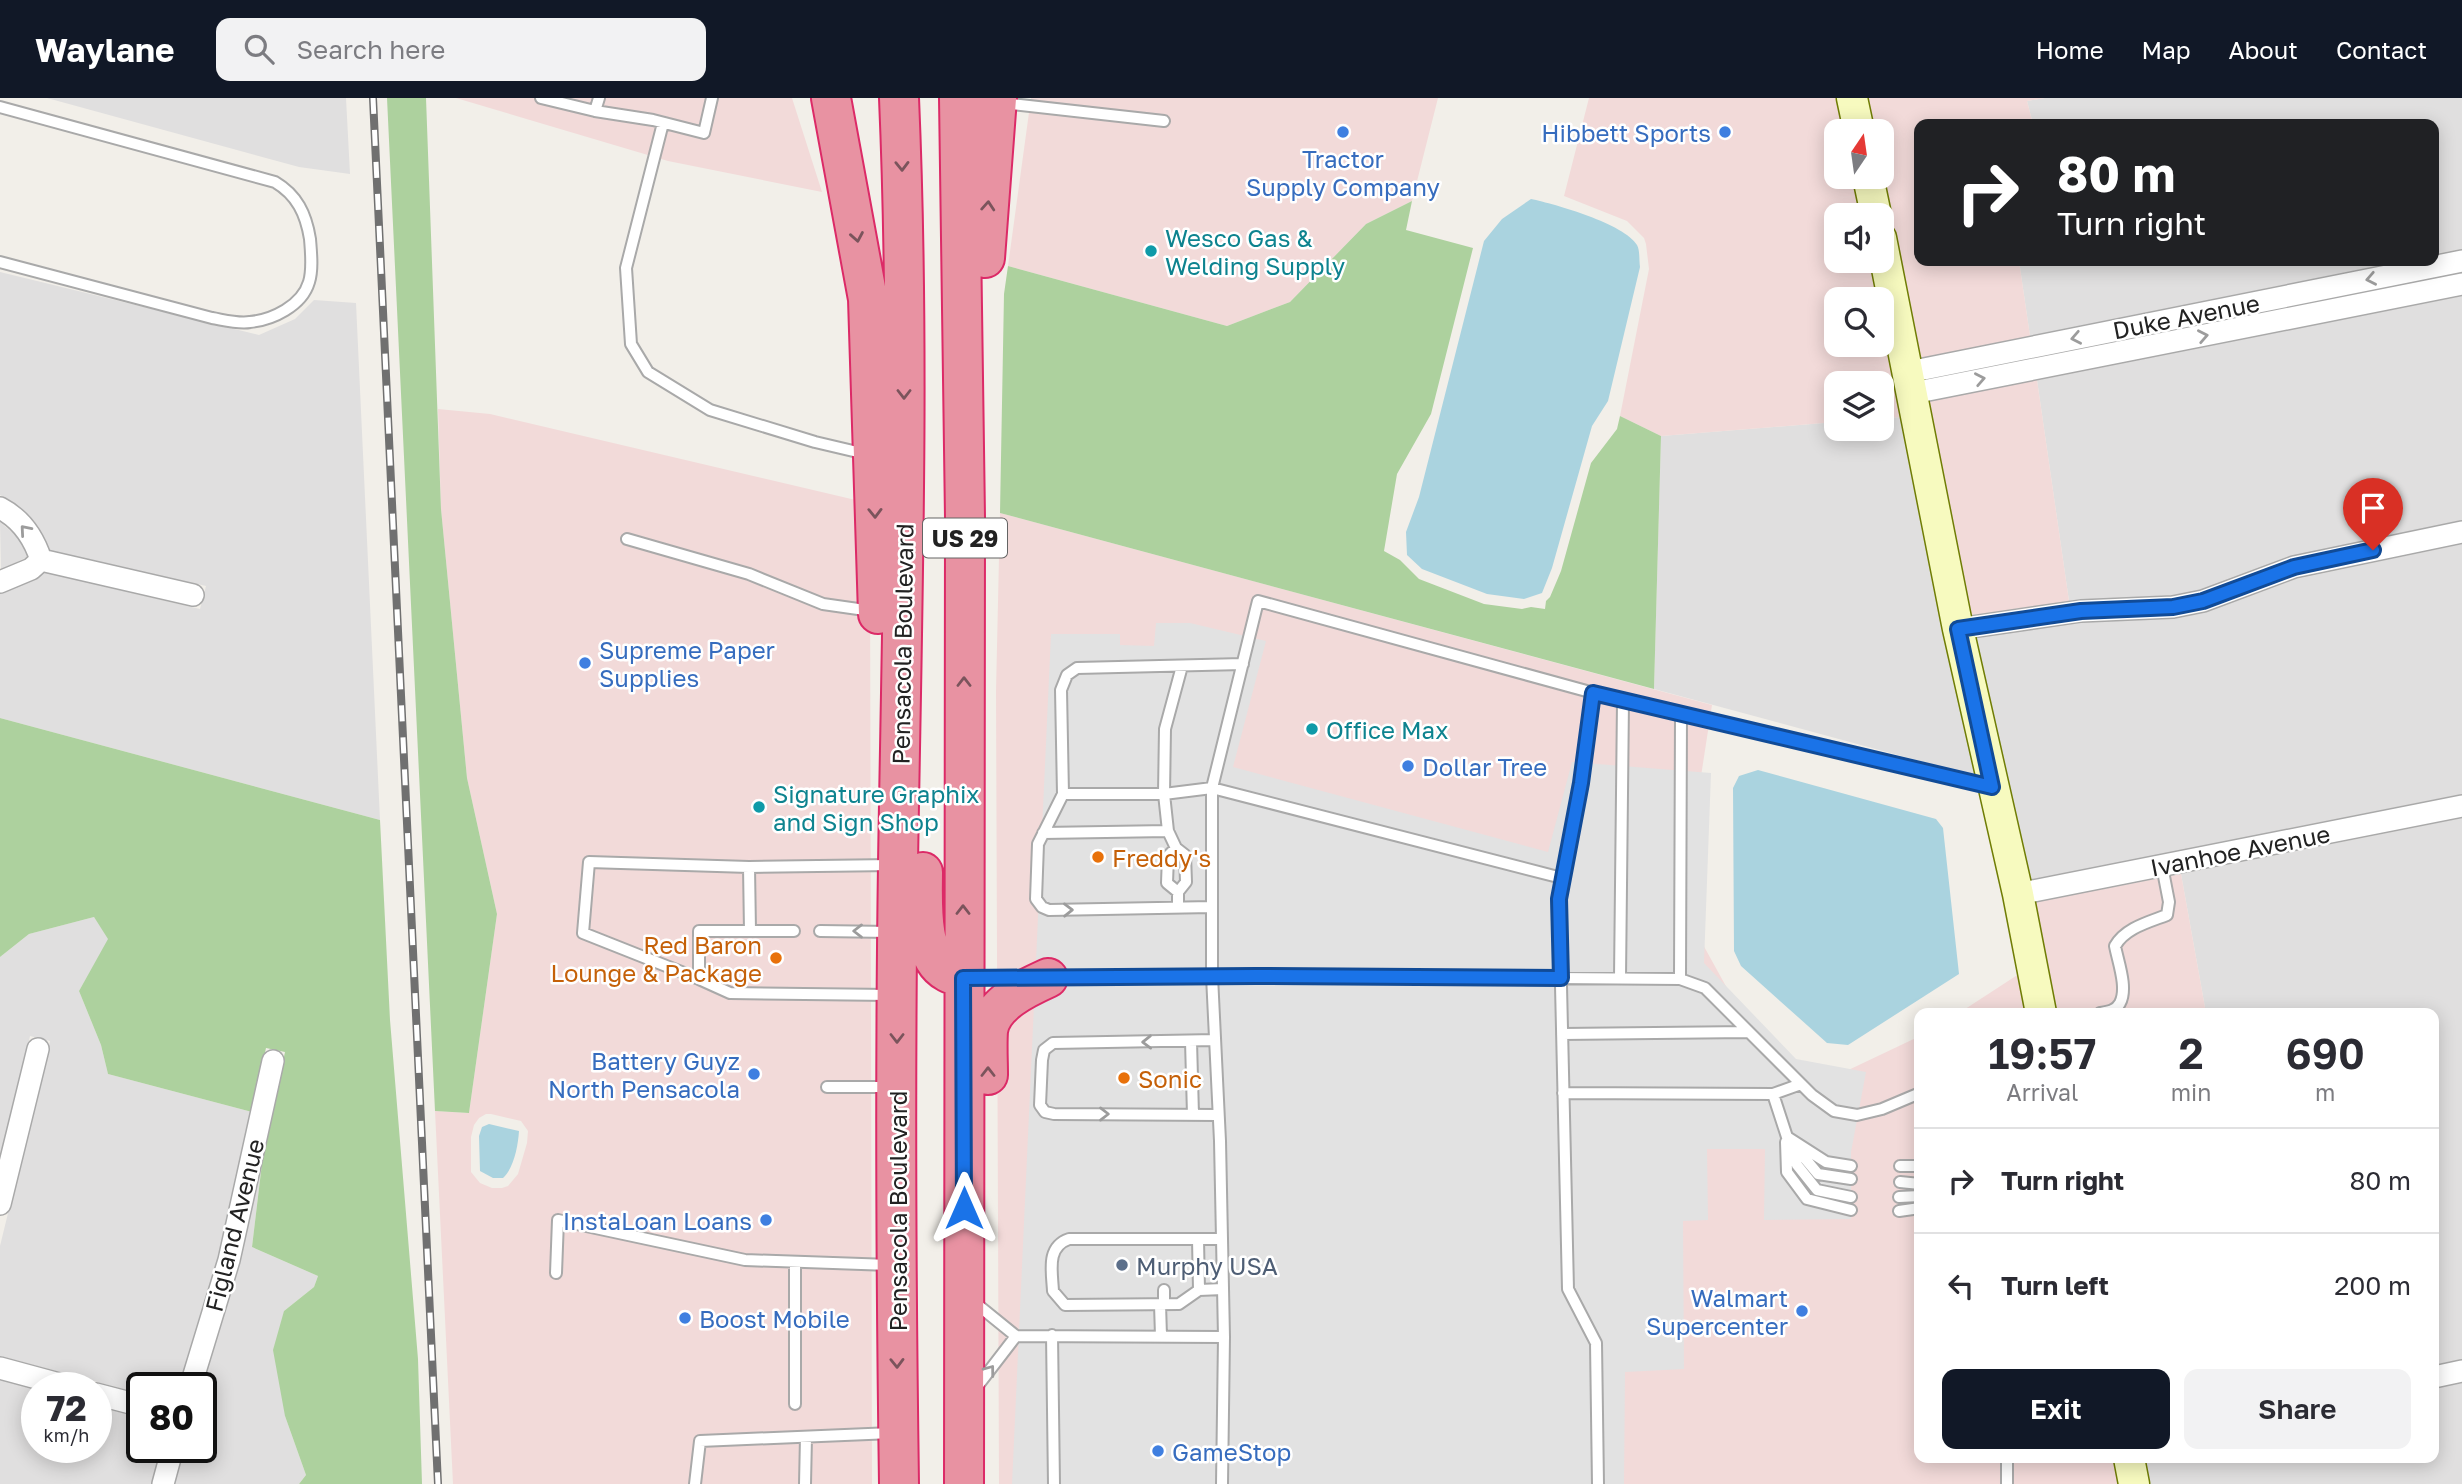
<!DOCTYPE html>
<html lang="en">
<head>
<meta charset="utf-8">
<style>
	body { margin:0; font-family:"Golos Text",sans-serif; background:#f2f2f3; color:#2b2b33; height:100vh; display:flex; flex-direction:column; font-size:26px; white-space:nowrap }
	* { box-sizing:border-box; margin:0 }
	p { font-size:23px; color:#7c7c81 }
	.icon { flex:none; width:38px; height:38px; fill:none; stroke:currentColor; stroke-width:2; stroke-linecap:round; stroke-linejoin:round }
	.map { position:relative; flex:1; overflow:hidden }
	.sheet { position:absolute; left:1914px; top:910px; width:525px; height:455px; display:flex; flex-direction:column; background:#fff; border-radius:14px; box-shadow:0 4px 18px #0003 }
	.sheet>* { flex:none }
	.guide { position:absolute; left:1914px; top:21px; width:525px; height:147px; border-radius:14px; box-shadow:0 4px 18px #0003; background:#202124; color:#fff; overflow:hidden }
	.needle { width:46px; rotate:13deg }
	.controls { position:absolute; left:1824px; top:21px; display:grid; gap:14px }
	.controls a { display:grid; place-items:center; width:70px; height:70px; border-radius:14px; background:#fff; box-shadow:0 4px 18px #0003; font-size:35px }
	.speed { position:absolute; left:21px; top:1274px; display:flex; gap:14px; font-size:35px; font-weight:700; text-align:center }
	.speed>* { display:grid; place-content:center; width:91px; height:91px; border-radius:50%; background:#fff; box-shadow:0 4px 18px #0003; line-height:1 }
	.speed small { font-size:18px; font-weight:400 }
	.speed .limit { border:4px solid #111; border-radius:10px; background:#fff; color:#111 }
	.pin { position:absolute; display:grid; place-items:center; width:60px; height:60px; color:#fff; margin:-72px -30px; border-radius:50% 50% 50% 0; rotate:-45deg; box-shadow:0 0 7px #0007 }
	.pin .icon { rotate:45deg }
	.me { position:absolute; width:77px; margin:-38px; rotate:0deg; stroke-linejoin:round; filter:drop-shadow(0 0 5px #0008) }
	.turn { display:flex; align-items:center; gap:24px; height:147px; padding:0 28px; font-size:32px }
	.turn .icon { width:91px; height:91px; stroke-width:2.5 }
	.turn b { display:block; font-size:49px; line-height:60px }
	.eta { display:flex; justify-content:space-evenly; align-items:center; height:119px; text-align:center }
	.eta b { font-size:42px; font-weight:600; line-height:49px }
	.cta { display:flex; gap:14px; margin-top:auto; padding:14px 28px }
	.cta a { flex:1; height:80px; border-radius:14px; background:#111827; color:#fff; font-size:28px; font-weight:600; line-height:80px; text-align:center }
	.cta a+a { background:#f2f2f3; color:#2b2b33 }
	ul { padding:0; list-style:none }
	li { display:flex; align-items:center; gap:21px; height:105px; padding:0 28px; border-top:2px solid #e1e1e2 }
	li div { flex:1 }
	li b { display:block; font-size:26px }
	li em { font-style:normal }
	header { display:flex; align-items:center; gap:42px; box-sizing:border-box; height:98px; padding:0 35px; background:#111827; color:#fff }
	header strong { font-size:33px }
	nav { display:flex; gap:38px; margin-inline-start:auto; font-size:24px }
	.search { width:490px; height:63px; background:#f2f2f3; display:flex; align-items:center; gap:18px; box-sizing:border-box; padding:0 24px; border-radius:14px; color:#7c7c81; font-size:26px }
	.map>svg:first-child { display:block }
	.residential { fill:#e0dfdf }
	.commercial { fill:#f2dad9; fill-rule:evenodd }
	.forest { fill:#add19e }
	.parking { fill:#e2e2e2 }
	.water { fill:#aad3df }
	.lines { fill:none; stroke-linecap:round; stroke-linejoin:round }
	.lane-casing { stroke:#a9a9a9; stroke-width:14 }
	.street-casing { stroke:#a9a9a9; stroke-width:24 }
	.secondary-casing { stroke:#707d05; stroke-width:33 }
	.highway-casing { stroke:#dc2a67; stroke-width:42 }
	.lane { stroke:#fff; stroke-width:10 }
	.street { stroke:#fff; stroke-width:21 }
	.secondary { stroke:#f7fabf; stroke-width:30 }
	.highway { stroke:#e892a2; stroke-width:38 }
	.rail-casing { stroke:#707070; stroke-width:8 }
	.rail { stroke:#fff; stroke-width:5; stroke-dasharray:16; stroke-linecap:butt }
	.oneway { stroke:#7b545c }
	.oneway2 { stroke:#9c9c9c }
	.route-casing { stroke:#114b97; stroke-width:18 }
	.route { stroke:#1a73e8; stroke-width:12 }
	.shop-dot { fill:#3f7fe0; stroke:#fff; stroke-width:2.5 }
	.culture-dot { fill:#0f9aa8; stroke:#fff; stroke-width:2.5 }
	.food-dot { fill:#e8710a; stroke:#fff; stroke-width:2.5 }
	.service-dot { fill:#5c6f8a; stroke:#fff; stroke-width:2.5 }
	.labels { text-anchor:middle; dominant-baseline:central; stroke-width:5; stroke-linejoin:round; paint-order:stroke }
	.shield { fill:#fff; stroke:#646464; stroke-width:2 }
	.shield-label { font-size:23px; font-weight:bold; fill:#222 }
	.shop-label { font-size:24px; fill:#366cbe; stroke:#fff; text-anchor:end }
	.culture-label { font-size:24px; fill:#0d838f; stroke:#fff; text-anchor:start }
	.street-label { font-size:24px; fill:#222; stroke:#fff }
	.food-label { font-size:24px; fill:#c56008; stroke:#fff; text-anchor:start }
	.service-label { font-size:24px; fill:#4e5e75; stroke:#fff; text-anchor:start }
</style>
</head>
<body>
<header>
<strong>Waylane</strong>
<div class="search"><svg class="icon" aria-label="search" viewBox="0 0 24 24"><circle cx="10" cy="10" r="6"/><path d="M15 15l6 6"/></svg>Search here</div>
<nav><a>Home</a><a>Map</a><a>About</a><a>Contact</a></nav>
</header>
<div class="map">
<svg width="2462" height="1386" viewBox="0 0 2462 1386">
	<rect width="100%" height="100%" fill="#f2efe9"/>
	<path class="residential" d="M47,0H346L350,76L299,69Z
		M2045,0H2462V151L2434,156V26H2033L2027,3Z
		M2019,163H2402L2030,238Z
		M0,174L259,237L295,221L314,202L356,205L380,722L0,620V496L34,481L43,474L200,511L206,488L49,452L34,423L11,403L0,397Z
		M2462,198V422L2293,458L2202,492L2173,497L2069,503L2037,282Z
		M1905,319L1979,679L1654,591L1661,338L1836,324V331H1881V320Z
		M0,424L20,441L29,458L1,472Z
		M2462,446V696L2025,783L1971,541L2081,524L2173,521L2204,515L2296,481Z
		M2462,720V1261L2434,1267V915H2206L2181,776Z
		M94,819L109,841L79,893L101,947L108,976L252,1014L219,1160L179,1290H142V1296L0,1258V1148L50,943L30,938L0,1065V859L29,836Z
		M263,1057L252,1149L318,1178L314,1189L284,1213L285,1318L306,1377L299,1386H174L184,1349H201V1290L239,1166Z
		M0,1282L37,1292V1349H96V1308L142,1320V1349H163L153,1386H0Z
		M2462,1285V1386H2144L2140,1360H2434V1290Z"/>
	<path class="commercial" d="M456,0H792L822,94L668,63Z
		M1031,0H1438L1412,103L1366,126L1290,204L1227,228L1008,168Z
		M1589,0H1841L1848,33H1836V79H1858L1866,117H1836V163H1875L1905,319L1881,320V285H1836V324L1661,338L1620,318L1649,171L1646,146L1644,140L1627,123L1564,98ZM1836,201H1881V247H1836Z
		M1863,0H2045L2027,3L2033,26H1920V163H2019L2030,238L1917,261L1879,79H1881V33H1870Z
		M2037,282L2069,503L1966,518L1925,304Z
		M438,311L490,316L864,404L870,461L872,1386H453L435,1013L469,1015L497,816L467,680L441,411ZM486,1016H491L521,1023L528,1033L527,1045L518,1076L508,1088L502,1090H492L480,1085L471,1074V1039L474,1027L479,1020Z
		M1000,415L1712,607L1697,704L1696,834L1764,957L1840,976L1920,938V1360H2117L2122,1386H999L996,593Z
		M2181,776L2206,915H2051L2030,805Z
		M2022,874L2030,915H1959Z"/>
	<path class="forest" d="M387,0H426L441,411L467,680L497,816L469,1015L435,1013Z
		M1412,103L1406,132L1473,150L1431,316L1397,376L1384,453L1400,462L1419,481L1484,506L1522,511L1531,509L1545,511L1546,503L1550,499L1561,473L1591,365L1617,331L1620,318L1661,338L1654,591L1000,415L1004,196L1008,168L1227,228L1290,204L1366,126Z
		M0,620L380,722L390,922L418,1261L422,1386H299L306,1377L285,1318L273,1252L284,1213L314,1189L318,1178L252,1149L263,1057L285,954L266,950L252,1014L108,976L101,947L79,893L108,841L94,819L29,836L0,859Z"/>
	<path class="parking" d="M1156,525H1190L1266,543L1233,669L1548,754L1572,664L1711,675L1704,865L1796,961L1866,974L1851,1054V1121L1764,1122L1765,1051H1707L1708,1122L1683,1123L1684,1271L1625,1274L1624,1386H1012L1051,536H1120V547L1154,548Z"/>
	<path class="water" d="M1531,101C1555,106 1625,126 1637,147C1640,152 1639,162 1640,169L1608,303L1592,328L1552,470L1542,495L1524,501L1487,496L1422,471L1407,457L1406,434L1419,399L1484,143L1502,121Z
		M1758,672L1936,721L1943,730L1959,876L1848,947L1827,945L1741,868L1734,853L1733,690L1739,678Z
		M489,1026L519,1033C518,1048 514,1070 503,1080H493L480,1073L479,1038L482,1029Z"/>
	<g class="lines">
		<defs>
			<path id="lane" d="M541,0L595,13
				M599,0L595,13L653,22L704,35L712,0
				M1003,5L1164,23
				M0,9L275,84C297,97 306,116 310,141C311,154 313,171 309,184C302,208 272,222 250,224C238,226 224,222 212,220L0,164
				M663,25L626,170L631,246L648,274L710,312L815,344L866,356
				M627,441L749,476L823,506L872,513
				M1593,595L1581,685L1559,801L1568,1191L1596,1245L1598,1386
				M1681,617L1992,689
				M1063,696H1164L1212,690L1562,780
				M1043,735L1168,733
				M1176,750L1168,758L1167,785L1178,794
				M749,769L750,833H699V881L730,895L890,897
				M1212,809L1049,812L1042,809L1036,801L1038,746L1063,696L1061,592L1067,577L1077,570L1243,566
				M1178,810V794L1186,784L1185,757L1176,750L1168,733L1164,696L1165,631L1182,568
				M750,833H794
				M820,833L891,834
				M969,880H1020
				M1053,880L1276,878L1680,881L1681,617L1623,603L1258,503L1212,690V878L1220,1043L1224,1239L1222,1386
				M1620,880L1623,603
				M699,881L583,835L589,764L749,769L892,767
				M1680,881L1705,890L1812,997L1834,1013L1857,1017L1882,1011L1920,995
				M2100,915C2107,914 2116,913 2120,905C2128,890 2118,864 2115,848C2125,830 2149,824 2167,817L2169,804L2162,768
				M1562,936L1748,934
				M1215,942L1053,945L1044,952L1042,962L1040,1007L1045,1014L1054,1016L1218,1017
				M1191,943L1193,1017
				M827,989H890
				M1563,995L1773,996L1801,986
				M1773,996L1787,1039L1826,1064L1851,1068
				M1786,1044L1787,1074L1807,1101L1851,1112
				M1900,1068H1920
				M1900,1084L1920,1086
				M1851,1099L1817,1092L1797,1067L1787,1039L1818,1076L1851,1081
				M1899,1099L1920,1098
				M1899,1113L1920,1110
				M1198,1141L1199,1192
				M1222,1141H1069C1046,1149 1052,1173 1053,1193L1065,1207L1179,1206L1199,1192L1223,1191
				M795,1164V1306
				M556,1175L558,1122L745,1162L890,1167
				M1164,1192V1206
				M974,1204L1016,1238L1224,1239
				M1160,1206L1161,1238
				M1052,1237L1054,1386
				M976,1290L1016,1238
				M2007,1360V1386
				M695,1386L700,1343L892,1335
				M805,1386L806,1339"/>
			<path id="street" d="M1909,274L2462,163
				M1913,295L2462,186
				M0,410C21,421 34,440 41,462
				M41,462L193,497
				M0,484L31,471L41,462
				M1958,531L2081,513L2173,509L2203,503L2294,469L2462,434
				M2018,796L2462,708
				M0,1106L38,951
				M0,1270L74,1290
				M2434,1279L2462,1273
				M190,1290L229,1162L273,963
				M96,1296L142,1308
				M163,1386L173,1349"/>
			<path id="secondary" d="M1852,0L1859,33
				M1868,79L1876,117
				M1881,140L1958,531L2018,796L2041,915
				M2129,1360L2134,1386"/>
			<path id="highway" d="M831,0L868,201L878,516
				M959,0L965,420L964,1386
				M985,160L997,0
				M923,774C923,802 919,859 947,874C951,877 958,878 963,880
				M988,977C988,963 987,947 988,933C991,906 1026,890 1048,880
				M899,1386C896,1179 895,973 898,766C902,511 910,255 899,0"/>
		</defs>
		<use href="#lane" class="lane-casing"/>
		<use href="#street" class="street-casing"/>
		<use href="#secondary" class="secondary-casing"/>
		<use href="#highway" class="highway-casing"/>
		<use href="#lane" class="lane"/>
		<use href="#street" class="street"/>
		<use href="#secondary" class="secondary"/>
		<use href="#highway" class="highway"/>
		<defs>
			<path id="rail" d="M373,0L438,1386"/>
		</defs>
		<use href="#rail" class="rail-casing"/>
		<use href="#rail" class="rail"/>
	</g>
	<defs><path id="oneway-chevron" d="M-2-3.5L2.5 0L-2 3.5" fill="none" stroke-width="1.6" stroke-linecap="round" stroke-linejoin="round" transform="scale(1.75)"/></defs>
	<g class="oneway">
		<use href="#oneway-chevron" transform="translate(902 68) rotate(89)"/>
		<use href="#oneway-chevron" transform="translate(988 108) rotate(-86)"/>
		<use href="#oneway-chevron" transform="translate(857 139) rotate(80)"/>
		<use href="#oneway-chevron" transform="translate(904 296) rotate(90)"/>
		<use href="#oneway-chevron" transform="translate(875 415) rotate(89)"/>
		<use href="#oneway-chevron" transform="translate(964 584) rotate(-90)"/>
		<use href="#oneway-chevron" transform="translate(963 812) rotate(-90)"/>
		<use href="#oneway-chevron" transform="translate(897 940) rotate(90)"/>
		<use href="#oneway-chevron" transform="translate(988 974) rotate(-90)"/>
		<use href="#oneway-chevron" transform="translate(897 1265) rotate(89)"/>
	</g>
	<g class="oneway2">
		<use href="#oneway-chevron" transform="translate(2371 181) rotate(169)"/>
		<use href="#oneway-chevron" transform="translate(2203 238) rotate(-11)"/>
		<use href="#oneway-chevron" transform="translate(2076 240) rotate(169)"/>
		<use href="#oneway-chevron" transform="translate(1980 281) rotate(-11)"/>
		<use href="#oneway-chevron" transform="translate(25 432) rotate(-131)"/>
		<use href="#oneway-chevron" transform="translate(1068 812) rotate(-1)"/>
		<use href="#oneway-chevron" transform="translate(858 833) rotate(-180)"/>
		<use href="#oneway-chevron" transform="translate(1147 944) rotate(179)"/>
		<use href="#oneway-chevron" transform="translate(1104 1016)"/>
		<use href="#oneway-chevron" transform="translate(990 1272) rotate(-53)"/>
	</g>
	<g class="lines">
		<defs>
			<path id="route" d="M964,1110L963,880L1255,878L1561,880L1559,801L1581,685L1593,595L1992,689L1958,531L2081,513L2173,509L2203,503L2294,469L2373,452"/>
		</defs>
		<use href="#route" class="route-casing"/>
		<use href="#route" class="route"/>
	</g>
	<g class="shop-dot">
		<circle cx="1343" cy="34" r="7"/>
		<circle cx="1725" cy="34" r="7"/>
		<circle cx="585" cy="565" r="7"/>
		<circle cx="1408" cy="668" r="7"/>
		<circle cx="754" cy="976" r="7"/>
		<circle cx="766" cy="1122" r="7"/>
		<circle cx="1802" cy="1213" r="7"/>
		<circle cx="685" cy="1220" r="7"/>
		<circle cx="1158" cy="1353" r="7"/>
	</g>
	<g class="culture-dot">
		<circle cx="1151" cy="153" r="7"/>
		<circle cx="1312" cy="631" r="7"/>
		<circle cx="759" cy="709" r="7"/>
	</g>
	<g class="food-dot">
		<circle cx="1098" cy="759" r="7"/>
		<circle cx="776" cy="860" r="7"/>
		<circle cx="1124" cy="980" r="7"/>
	</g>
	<circle class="service-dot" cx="1122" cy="1167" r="7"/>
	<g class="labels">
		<rect class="shield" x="923" y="420.5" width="84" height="39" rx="5"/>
		<g class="shield-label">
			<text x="965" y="440">US 29</text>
		</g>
		<g class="shop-label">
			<text x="1711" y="34">Hibbett Sports</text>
			<text x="1343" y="60" text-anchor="middle">Tractor<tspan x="1343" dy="28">Supply Company</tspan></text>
			<text x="599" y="551" text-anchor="start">Supreme Paper<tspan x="599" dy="28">Supplies</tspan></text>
			<text x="1422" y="668" text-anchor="start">Dollar Tree</text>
			<text x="740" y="962">Battery Guyz<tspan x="740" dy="28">North Pensacola</tspan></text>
			<text x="752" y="1122">InstaLoan Loans</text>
			<text x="1788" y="1199">Walmart<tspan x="1788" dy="28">Supercenter</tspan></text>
			<text x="699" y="1220" text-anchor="start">Boost Mobile</text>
			<text x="1172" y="1353" text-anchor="start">GameStop</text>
		</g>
		<g class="culture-label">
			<text x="1165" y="139">Wesco Gas &amp;<tspan x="1165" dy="28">Welding Supply</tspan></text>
			<text x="1326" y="631">Office Max</text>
			<text x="773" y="695">Signature Graphix<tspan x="773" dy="28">and Sign Shop</tspan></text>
		</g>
		<g class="street-label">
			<text transform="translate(2186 218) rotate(-11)">Duke Avenue</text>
			<text transform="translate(902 546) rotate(-89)">Pensacola Boulevard</text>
			<text transform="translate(2240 752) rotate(-11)">Ivanhoe Avenue</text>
			<text transform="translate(897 1113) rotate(-90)">Pensacola Boulevard</text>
			<text transform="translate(234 1127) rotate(-76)">Figland Avenue</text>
		</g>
		<g class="food-label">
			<text x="1112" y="759">Freddy's</text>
			<text x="762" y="846" text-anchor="end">Red Baron<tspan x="762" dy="28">Lounge &amp; Package</tspan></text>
			<text x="1138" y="980">Sonic</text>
		</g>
		<g class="service-label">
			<text x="1136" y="1167">Murphy USA</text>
		</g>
	</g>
</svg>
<div class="controls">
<a><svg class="needle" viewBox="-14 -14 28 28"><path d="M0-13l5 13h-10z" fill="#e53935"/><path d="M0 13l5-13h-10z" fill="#7c7c81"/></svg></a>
<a><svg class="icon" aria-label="sound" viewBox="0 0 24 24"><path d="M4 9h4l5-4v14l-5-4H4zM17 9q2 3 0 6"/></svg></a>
<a><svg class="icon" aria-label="search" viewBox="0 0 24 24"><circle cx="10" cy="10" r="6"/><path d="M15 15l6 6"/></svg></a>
<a><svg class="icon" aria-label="layers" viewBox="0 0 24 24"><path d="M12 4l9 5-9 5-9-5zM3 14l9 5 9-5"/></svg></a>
</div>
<div class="speed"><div>72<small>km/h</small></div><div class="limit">80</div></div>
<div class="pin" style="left:2373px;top:452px;background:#d93025"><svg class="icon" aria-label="arrive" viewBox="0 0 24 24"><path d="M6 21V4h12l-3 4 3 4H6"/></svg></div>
<svg class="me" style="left:964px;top:1110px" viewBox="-20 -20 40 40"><path d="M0-17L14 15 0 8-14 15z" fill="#1a73e8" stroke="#fff" stroke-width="4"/></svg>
<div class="guide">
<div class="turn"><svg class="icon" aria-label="right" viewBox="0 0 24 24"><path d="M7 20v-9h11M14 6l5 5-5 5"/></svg><div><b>80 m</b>Turn right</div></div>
</div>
<section class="sheet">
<div class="eta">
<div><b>19:57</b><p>Arrival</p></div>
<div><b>2</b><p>min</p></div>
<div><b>690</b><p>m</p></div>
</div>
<ul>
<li><svg class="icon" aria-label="right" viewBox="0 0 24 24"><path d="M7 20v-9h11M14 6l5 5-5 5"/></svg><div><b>Turn right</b></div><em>80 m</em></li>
<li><svg class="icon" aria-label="left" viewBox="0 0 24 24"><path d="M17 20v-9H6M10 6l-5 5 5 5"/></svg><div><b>Turn left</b></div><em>200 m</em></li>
</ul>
<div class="cta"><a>Exit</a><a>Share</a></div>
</section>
</div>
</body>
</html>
